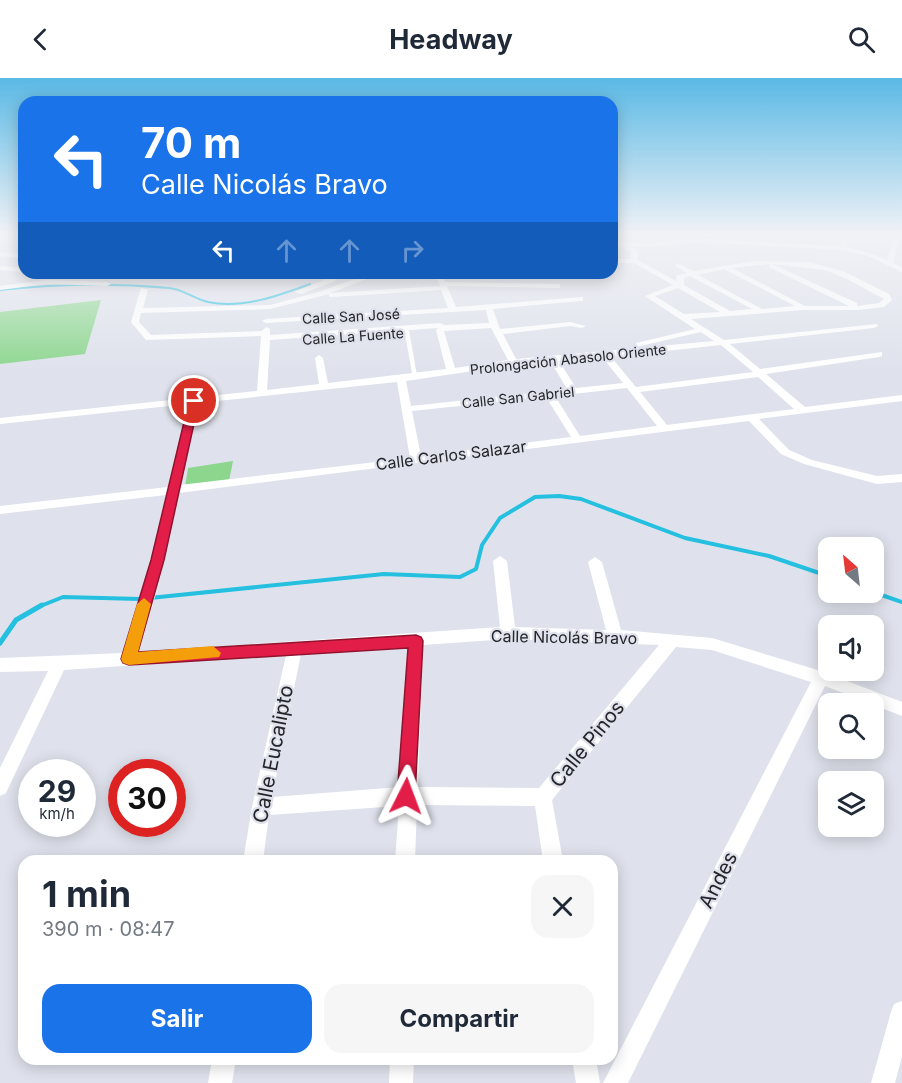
<!DOCTYPE html>
<html lang="es">
<head>
<meta charset="utf-8">
<style>
	body { margin:0; font-family:Inter,sans-serif; background:#f6f6f7; color:#1f2937; height:100vh; display:flex; flex-direction:column; font-size:22px; white-space:nowrap }
	* { box-sizing:border-box; margin:0 }
	p { font-size:20px; color:#747a83 }
	.icon { flex:none; width:33px; height:33px; fill:none; stroke:currentColor; stroke-width:2; stroke-linecap:round; stroke-linejoin:round }
	.map { position:relative; flex:1; overflow:hidden }
	.side { position:absolute; left:18px; top:777px; width:600px; height:210px; display:flex; flex-direction:column; background:#fff; border-radius:18px; box-shadow:0 3px 15px #0003 }
	.side>* { flex:none }
	.guide { position:absolute; left:18px; top:18px; width:600px; height:183px; border-radius:18px; box-shadow:0 3px 15px #0003; background:#1a73e8; color:#fff; overflow:hidden }
	.needle { width:39px; rotate:332deg }
	.buttons { position:absolute; left:818px; top:459px; display:grid; gap:12px }
	.buttons a { display:grid; place-items:center; width:66px; height:66px; border-radius:12px; background:#fff; box-shadow:0 3px 15px #0003; font-size:30px }
	.speed { position:absolute; left:18px; top:681px; display:flex; gap:12px; font-size:30px; font-weight:700; text-align:center }
	.speed>* { display:grid; place-content:center; width:78px; height:78px; border-radius:50%; background:#fff; box-shadow:0 3px 15px #0003; line-height:1 }
	.speed small { font-size:15px; font-weight:400 }
	.speed .limit { border:9px solid #d22; background:#fff; color:#111 }
	.pin { position:absolute; display:grid; place-items:center; width:51px; height:51px; color:#fff; margin:-26px; border:3px solid #fff; border-radius:50%; box-shadow:0 2px 6px #0007 }
	.me { position:absolute; width:66px; margin:-33px; rotate:3deg; stroke-linejoin:round; filter:drop-shadow(0 0 4px #0008) }
	.turn { display:flex; align-items:center; gap:21px; height:126px; padding:0 24px; font-size:27px }
	.turn .icon { width:78px; height:78px; stroke-width:2.5 }
	.turn b { display:block; font-size:42px; line-height:51px }
	.lanes { display:flex; align-items:center; height:57px; padding:0 24px; background:#0003; justify-content:center; gap:30px; direction:ltr }
	.lanes .off { opacity:.35 }
	.round { display:grid; place-items:center; flex:none; width:63px; height:63px; border-radius:18px; background:#f6f6f7 }
	.headline { display:flex; align-items:center; justify-content:space-between; height:102px; padding:0 24px }
	h1 { font-size:36px; font-weight:700; line-height:45px }
	.action { display:flex; gap:12px; margin-top:auto; padding:12px 24px }
	.action a { flex:1; height:69px; border-radius:18px; background:#1a73e8; color:#fff; font-size:24px; font-weight:700; line-height:69px; text-align:center }
	.action a+a { background:#f6f6f7; color:#1f2937 }
	header { display:flex; justify-content:space-between; align-items:center; height:78px; padding:0 24px; background:#fff; font-size:27px; font-weight:700 }
	.map>svg:first-child { display:block }
	.green { fill:#8cd68e }
	.lines { fill:none; stroke-linecap:round; stroke-linejoin:round }
	.stream-far2 { stroke:#25c0e0; stroke-width:2 }
	.stream-far1 { stroke:#25c0e0; stroke-width:4 }
	.stream { stroke:#25c0e0; stroke-width:5 }
	.lane { stroke:#fff; stroke-width:4.5 }
	.street { fill:#fff; fill-rule:evenodd }
	.route { fill:#e11d48; stroke:#92132f; stroke-width:1.5 }
	.slow { fill:#f59e0b }
	.labels { text-anchor:middle; dominant-baseline:central; stroke-width:4.5; stroke-linejoin:round; paint-order:stroke }
	.far-street-label { font-size:14px; fill:#252529; stroke:#dfe2ec }
	.street-label { font-size:16px; fill:#252529; stroke:#dfe2ec }
	.near-street-label { font-size:20px; fill:#252529; stroke:#dfe2ec }
</style>
</head>
<body>
<header><svg class="icon" aria-label="back" viewBox="0 0 24 24"><path d="M15 5l-7 7 7 7"/></svg>Headway<svg class="icon" aria-label="search" viewBox="0 0 24 24"><circle cx="10" cy="10" r="6"/><path d="M15 15l6 6"/></svg></header>
<div class="map">
<svg width="902" height="1005" viewBox="0 0 902 1005">
	<rect width="100%" height="100%" fill="#dfe2ec"/>
	<path class="green" d="M101,222L85,276L0,286V234Z
		M233,383L229,403L185,409L188,390Z"/>
	<g class="lines">
		<path class="stream-far2" d="M0,212C55,206 114,205 169,210C183,211 194,221 208,224C242,231 278,218 310,206"/>
		<path class="stream-far1" d="M873,514L902,524
			M38,529L63,519L140,521L384,496L460,499L476,491L482,467L500,440L535,419L559,418L581,421L685,460L769,478L828,498"/>
		<path class="stream" d="M0,565L16,542L42,527"/>
		<path class="lane" d="M407,254L415,299"/>
		<path class="street" d="M845,155H851L847,169L872,176L887,182L895,155H901L893,185L902,189V194L868,178L843,172L693,164L649,169L629,168L637,172L638,182L676,203L677,197L687,195L675,188L677,185L694,193L753,183L809,184L845,194L889,216L892,222L884,229L858,232H803L691,241L724,262L877,246L878,248L874,250L730,266L760,291L882,274V278L879,279L766,296L805,329L902,317V323L759,341L789,372L812,382L877,398L902,396V404L877,406L804,386L781,376L749,343L179,415L159,505L139,574L500,549L493,483L500,478L507,483L515,549L606,552L588,484L595,479L602,484L621,552L712,560L821,593L902,624V638L825,608L628,1005H603L811,604L712,572L676,569L552,722L563,783H543L535,728L417,727L415,783H395L399,728L269,737L263,783H243L252,729L286,577L64,592L6,715L0,718V690L48,593L0,594V580L123,575L145,505L166,417L0,436V428L168,409L188,326L0,346V340L257,313L261,258L146,262L131,244L141,210L148,212L143,230L270,227L315,215L372,195H383L330,215L440,208L434,195H442L445,204L557,206H560V210L447,208L456,229L583,219V223H580L493,231L500,251L570,244L586,248L582,250L570,248L503,256L516,281L714,263L701,254L636,269V265L695,251L645,218L673,207L634,185H612V181H631V173L612,167V163L649,165L693,160L840,168ZM769,186V189L849,228H805L732,190ZM772,186L825,192L847,201L884,221L879,225L857,228V225ZM724,191L795,228L762,231L698,197ZM690,198L752,231L730,233L684,207V200ZM678,210L720,234L684,236L655,218ZM441,212L448,230L266,241L262,243L266,245L486,232L489,245L445,247L440,245L270,257V251L266,249L262,253L151,257L139,244L141,235L270,231L329,216V219H332ZM438,250L436,252L446,291L328,305L323,280L319,277L315,280L319,306L267,312L270,262ZM491,250L508,282L455,290L444,253ZM721,267L753,294L636,309L611,279ZM603,280L623,305L576,310L559,283ZM551,284L567,311L411,328L406,303L513,287ZM758,299L794,331L667,347L640,314ZM397,304L410,380L180,407L198,325ZM627,310L657,348L580,358L555,318ZM546,319L571,359L421,378L412,333ZM508,561L659,567L539,710L418,709L423,567ZM408,568L400,709L272,719L301,576Z
			M0,157L24,158V162L0,161Z
			M0,174L24,176V180L0,178Z
			M0,188L24,190V194L0,192Z
			M331,195H339L335,203L301,216L294,214L329,200Z
			M46,202L107,204L111,206L107,208L46,206L0,212V208Z
			M902,923V978L895,1005H871L891,934L894,926Z
			M212,981H236L232,1005H208Z
			M390,981H414L413,1005H389Z
			M572,981H596L600,1005H576Z"/>
	</g>
	<linearGradient id="sky" x2="0" y2="1"><stop stop-color="#5ab9e5"/><stop offset="0.53" stop-color="#f1f2f6"/><stop offset="1" stop-color="#f1f2f6" stop-opacity="0"/></linearGradient>
	<rect width="902" height="295" fill="url(#sky)"/>
	<path class="route" d="M194,320L199,323L164,482L138,574L416,557L421,559L423,563L415,718L413,725L406,728L400,725L397,718L408,570L129,587L123,585L121,581L151,482L189,323Z"/>
	<path class="slow" d="M144,520L151,526L138,574L213,568L221,575L219,579L129,587L123,585L121,581L137,526Z"/>
	<g class="labels">
		<g class="far-street-label">
			<text transform="translate(351 238) rotate(-3)">Calle San José</text>
			<text transform="translate(353 258) rotate(-4)">Calle La Fuente</text>
			<text transform="translate(568 281) rotate(-6)">Prolongación Abasolo Oriente</text>
			<text transform="translate(518 319) rotate(-6)">Calle San Gabriel</text>
		</g>
		<g class="street-label">
			<text transform="translate(451 377) rotate(-7)">Calle Carlos Salazar</text>
			<text transform="translate(564 559) rotate(1)">Calle Nicolás Bravo</text>
		</g>
		<g class="near-street-label">
			<text transform="translate(587 666) rotate(-51)">Calle Pinos</text>
			<text transform="translate(273 676) rotate(-79)">Calle Eucalipto</text>
			<text transform="translate(718 802) rotate(-63)">Andes</text>
		</g>
	</g>
</svg>
<div class="buttons">
<a><svg class="needle" viewBox="-14 -14 28 28"><path d="M0-13l5 13h-10z" fill="#e53935"/><path d="M0 13l5-13h-10z" fill="#747a83"/></svg></a>
<a><svg class="icon" aria-label="sound" viewBox="0 0 24 24"><path d="M4 9h4l5-4v14l-5-4H4zM17 9q2 3 0 6"/></svg></a>
<a><svg class="icon" aria-label="search" viewBox="0 0 24 24"><circle cx="10" cy="10" r="6"/><path d="M15 15l6 6"/></svg></a>
<a><svg class="icon" aria-label="layers" viewBox="0 0 24 24"><path d="M12 4l9 5-9 5-9-5zM3 14l9 5 9-5"/></svg></a>
</div>
<div class="speed"><div>29<small>km/h</small></div><div class="limit">30</div></div>
<div class="pin" style="left:194px;top:323px;background:#d93025"><svg class="icon" aria-label="arrive" viewBox="0 0 24 24"><path d="M6 21V4h12l-3 4 3 4H6"/></svg></div>
<svg class="me" style="left:406px;top:718px" viewBox="-20 -20 40 40"><path d="M0-17L14 15 0 8-14 15z" fill="#e11d48" stroke="#fff" stroke-width="4"/></svg>
<div class="guide">
<div class="turn"><svg class="icon" aria-label="left" viewBox="0 0 24 24"><path d="M17 20v-9H6M10 6l-5 5 5 5"/></svg><div><b>70 m</b>Calle Nicolás Bravo</div></div>
<div class="lanes"><svg class="icon" aria-label="left" viewBox="0 0 24 24"><path d="M17 20v-9H6M10 6l-5 5 5 5"/></svg><svg class="icon off" aria-label="ahead" viewBox="0 0 24 24"><path d="M12 20V5M6 11l6-6 6 6"/></svg><svg class="icon off" aria-label="ahead" viewBox="0 0 24 24"><path d="M12 20V5M6 11l6-6 6 6"/></svg><svg class="icon off" aria-label="right" viewBox="0 0 24 24"><path d="M7 20v-9h11M14 6l5 5-5 5"/></svg></div>
</div>
<section class="side">
<div class="headline"><div><h1>1 min</h1><p>390 m · 08:47</p></div><a class="round"><svg class="icon" aria-label="close" viewBox="0 0 24 24"><path d="M6 6l12 12M18 6L6 18"/></svg></a></div>
<div class="action"><a>Salir</a><a>Compartir</a></div>
</section>
</div>
</body>
</html>
